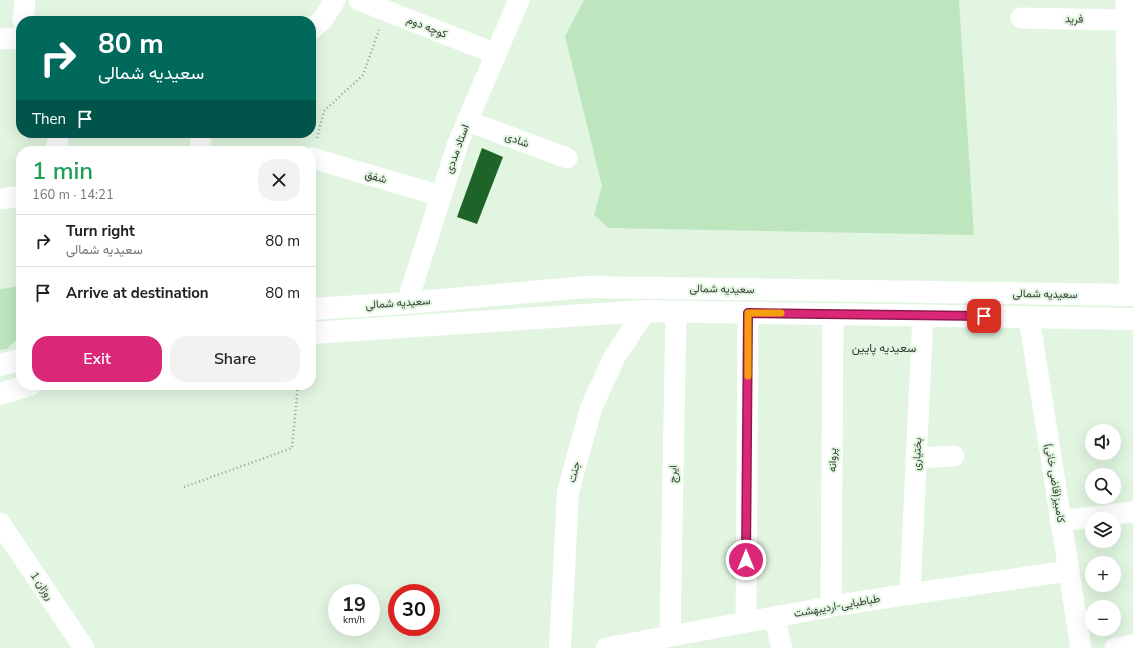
<!DOCTYPE html>
<html lang="en">
<head>
<meta charset="utf-8">
<style>
	body { margin:0; font-family:"Nunito Sans",Vazirmatn,sans-serif; background:#f2f2f2; color:#202124; height:100vh; display:flex; flex-direction:column; font-size:15px; white-space:nowrap }
	* { box-sizing:border-box; margin:0 }
	p { font-size:13px; color:#757577 }
	.icon { flex:none; width:22px; height:22px; fill:none; stroke:currentColor; stroke-width:2; stroke-linecap:round; stroke-linejoin:round }
	.map { position:relative; flex:1; overflow:hidden }
	.drawer { position:absolute; left:16px; top:146px; width:300px; height:244px; display:flex; flex-direction:column; background:#fff; border-radius:16px; box-shadow:0 4px 16px #0002 }
	.drawer>* { flex:none }
	.banner { position:absolute; left:16px; top:16px; width:300px; height:122px; border-radius:16px; box-shadow:0 4px 16px #0002; background:#00695c; color:#fff; overflow:hidden }
	.controls { position:absolute; left:1085px; top:424px; display:grid; gap:8px }
	.controls a { display:grid; place-items:center; width:36px; height:36px; border-radius:50%; background:#fff; box-shadow:0 4px 16px #0002; font-size:20px }
	.speed { position:absolute; left:328px; top:584px; display:flex; gap:8px; font-size:20px; font-weight:700; text-align:center }
	.speed>* { display:grid; place-content:center; width:52px; height:52px; border-radius:50%; background:#fff; box-shadow:0 4px 16px #0002; line-height:1 }
	.speed small { font-size:10px; font-weight:400 }
	.speed .limit { border:6px solid #d22; background:#fff; color:#111 }
	.pin { position:absolute; display:grid; place-items:center; width:34px; height:34px; color:#fff; margin:-17px; border-radius:8px; box-shadow:0 2px 6px #0006 }
	.me { position:absolute; width:44px; margin:-22px; rotate:0deg; stroke-linejoin:round; filter:drop-shadow(0 0 3px #0008) }
	.turn { display:flex; align-items:center; gap:14px; height:84px; padding:0 16px; font-size:18px }
	.turn .icon { width:52px; height:52px; stroke-width:2.5 }
	.turn b { display:block; font-size:28px; line-height:34px }
	.then { display:flex; align-items:center; height:38px; padding:0 16px; background:#0003; gap:8px; font-size:15px }
	.round { display:grid; place-items:center; flex:none; width:42px; height:42px; border-radius:16px; background:#f2f2f2 }
	.overview { display:flex; align-items:center; justify-content:space-between; height:68px; padding:0 16px }
	h1 { font-size:24px; font-weight:600; line-height:30px; color:#1e9e55 }
	.action { display:flex; gap:8px; margin-top:auto; padding:8px 16px }
	.action a { flex:1; height:46px; border-radius:16px; background:#db2777; color:#fff; font-size:16px; font-weight:600; line-height:46px; text-align:center }
	.action a+a { background:#f2f2f2; color:#202124 }
	ul { padding:0; list-style:none }
	li { display:flex; align-items:center; gap:12px; height:52px; padding:0 16px; border-top:1px solid #e0e0e0 }
	li div { flex:1 }
	li b { display:block; font-size:15px }
	li em { font-style:normal }
	.map>svg:first-child { display:block }
	.green { fill:#bde6be }
	.building { fill:#1e6328 }
	.lines { fill:none; stroke-linecap:round; stroke-linejoin:round }
	.path { stroke:#93a293; stroke-width:2.5; stroke-dasharray:1 3; stroke-linecap:butt }
	.street { stroke:#fff; stroke-width:21 }
	.secondary { stroke:#fff; stroke-width:22 }
	.route-casing { stroke:#8e194d; stroke-width:10 }
	.route { stroke:#db2777; stroke-width:7 }
	.slow { stroke:#f59e0b; stroke-width:7 }
	.labels { text-anchor:middle; dominant-baseline:central; stroke-width:4; stroke-linejoin:round; paint-order:stroke }
	.street-label { font-size:11px; fill:#353d35; stroke:#e1f5e1 }
	.neighbourhood-label { font-size:12px; fill:#353d35; stroke:#e1f5e1 }
</style>
</head>
<body>
<div class="map">
<svg width="1133" height="648" viewBox="0 0 1133 648">
	<rect width="100%" height="100%" fill="#e1f5e1"/>
	<path class="green" d="M584,0H959L974,235L609,228L594,215L602,186L565,36Z
		M21,286V314L16,340L7,349L0,350V289Z"/>
	<path class="building" d="M482,148L503,157L477,224L457,217Z"/>
	<g class="lines">
		<path class="path" d="M317,138L324,111L363,75L379,30
			M311,203V179
			M184,487L292,448L298,385"/>
		<path class="street" d="M359,0L496,54
			M1126,0L1130,295
			M1021,18L1126,20
			M23,21L25,0
			M311,30L323,19L335,0
			M0,39L21,38
			M467,121L567,158
			M56,151L59,133
			M200,151L201,133
			M312,158L441,196
			M0,199L21,196
			M407,303L458,143L519,0
			M1029,317L1081,648
			M916,458L954,456
			M1060,521L1133,512
			M0,523L84,648
			M910,594L923,315
			M831,606L833,314
			M774,617L782,648
			M746,622L748,313
			M670,636L676,312
			M606,648L839,605L910,594L1069,571
			M1115,648L1133,645"/>
		<path class="secondary" d="M311,309L407,303L586,287L1133,295
			M311,333L645,311L1133,319
			M0,365L21,360
			M0,394L30,385
			M560,648L568,492L591,408L615,356L645,311"/>
	</g>
	<g class="lines">
		<defs>
			<path id="route" d="M746,560L748,313L984,316"/>
		</defs>
		<use href="#route" class="route-casing"/>
		<use href="#route" class="route"/>
		<path class="slow" d="M748,376V313H781"/>
	</g>
	<g class="labels">
		<g class="street-label">
			<text transform="translate(1074 19) rotate(1)">فرید</text>
			<text transform="translate(427 27) rotate(22)">کوچه دوم</text>
			<text transform="translate(517 140) rotate(20)">شادی</text>
			<text transform="translate(457 149) rotate(-70)">استاد مددی</text>
			<text transform="translate(376 177) rotate(16)">شفق</text>
			<text transform="translate(722 289) rotate(1)">سعیدیه شمالی</text>
			<text transform="translate(1045 294) rotate(1)">سعیدیه شمالی</text>
			<text transform="translate(398 303) rotate(-4)">سعیدیه شمالی</text>
			<text transform="translate(917 454) rotate(-87)">بختیاری</text>
			<text transform="translate(832 460) rotate(-90)">پروانه</text>
			<text transform="translate(574 472) rotate(-75)">جنت</text>
			<text transform="translate(673 474) rotate(-89)">ایرج</text>
			<text transform="translate(1055 483) rotate(81)">کامبیز(قاضی خانی)</text>
			<text transform="translate(42 586) rotate(56)">روژان 1</text>
			<text transform="translate(837 606) rotate(-10)">طباطبایی-اردیبهشت</text>
		</g>
		<g class="neighbourhood-label">
			<text x="884" y="348">سعیدیه پایین</text>
		</g>
	</g>
</svg>
<div class="controls">
<a><svg class="icon" aria-label="sound" viewBox="0 0 24 24"><path d="M4 9h4l5-4v14l-5-4H4zM17 9q2 3 0 6"/></svg></a>
<a><svg class="icon" aria-label="search" viewBox="0 0 24 24"><circle cx="10" cy="10" r="6"/><path d="M15 15l6 6"/></svg></a>
<a><svg class="icon" aria-label="layers" viewBox="0 0 24 24"><path d="M12 4l9 5-9 5-9-5zM3 14l9 5 9-5"/></svg></a>
<a>+</a>
<a>−</a>
</div>
<div class="speed"><div>19<small>km/h</small></div><div class="limit">30</div></div>
<div class="pin" style="left:984px;top:316px;background:#d93025"><svg class="icon" aria-label="arrive" viewBox="0 0 24 24"><path d="M6 21V4h12l-3 4 3 4H6"/></svg></div>
<svg class="me" style="left:746px;top:560px" viewBox="-20 -20 40 40"><circle r="17" fill="#db2777" stroke="#fff" stroke-width="3"/><path d="M0-11L8 9 0 5-8 9z" fill="#fff"/></svg>
<div class="banner">
<div class="turn"><svg class="icon" aria-label="right" viewBox="0 0 24 24"><path d="M7 20v-9h11M14 6l5 5-5 5"/></svg><div><b>80 m</b>سعیدیه شمالی</div></div>
<div class="then">Then<svg class="icon" aria-label="arrive" viewBox="0 0 24 24"><path d="M6 21V4h12l-3 4 3 4H6"/></svg></div>
</div>
<section class="drawer">
<div class="overview"><div><h1>1 min</h1><p>160 m · 14:21</p></div><a class="round"><svg class="icon" aria-label="close" viewBox="0 0 24 24"><path d="M6 6l12 12M18 6L6 18"/></svg></a></div>
<ul>
<li><svg class="icon" aria-label="right" viewBox="0 0 24 24"><path d="M7 20v-9h11M14 6l5 5-5 5"/></svg><div><b>Turn right</b><p>سعیدیه شمالی</p></div><em>80 m</em></li>
<li><svg class="icon" aria-label="arrive" viewBox="0 0 24 24"><path d="M6 21V4h12l-3 4 3 4H6"/></svg><div><b>Arrive at destination</b></div><em>80 m</em></li>
</ul>
<div class="action"><a>Exit</a><a>Share</a></div>
</section>
</div>
</body>
</html>
